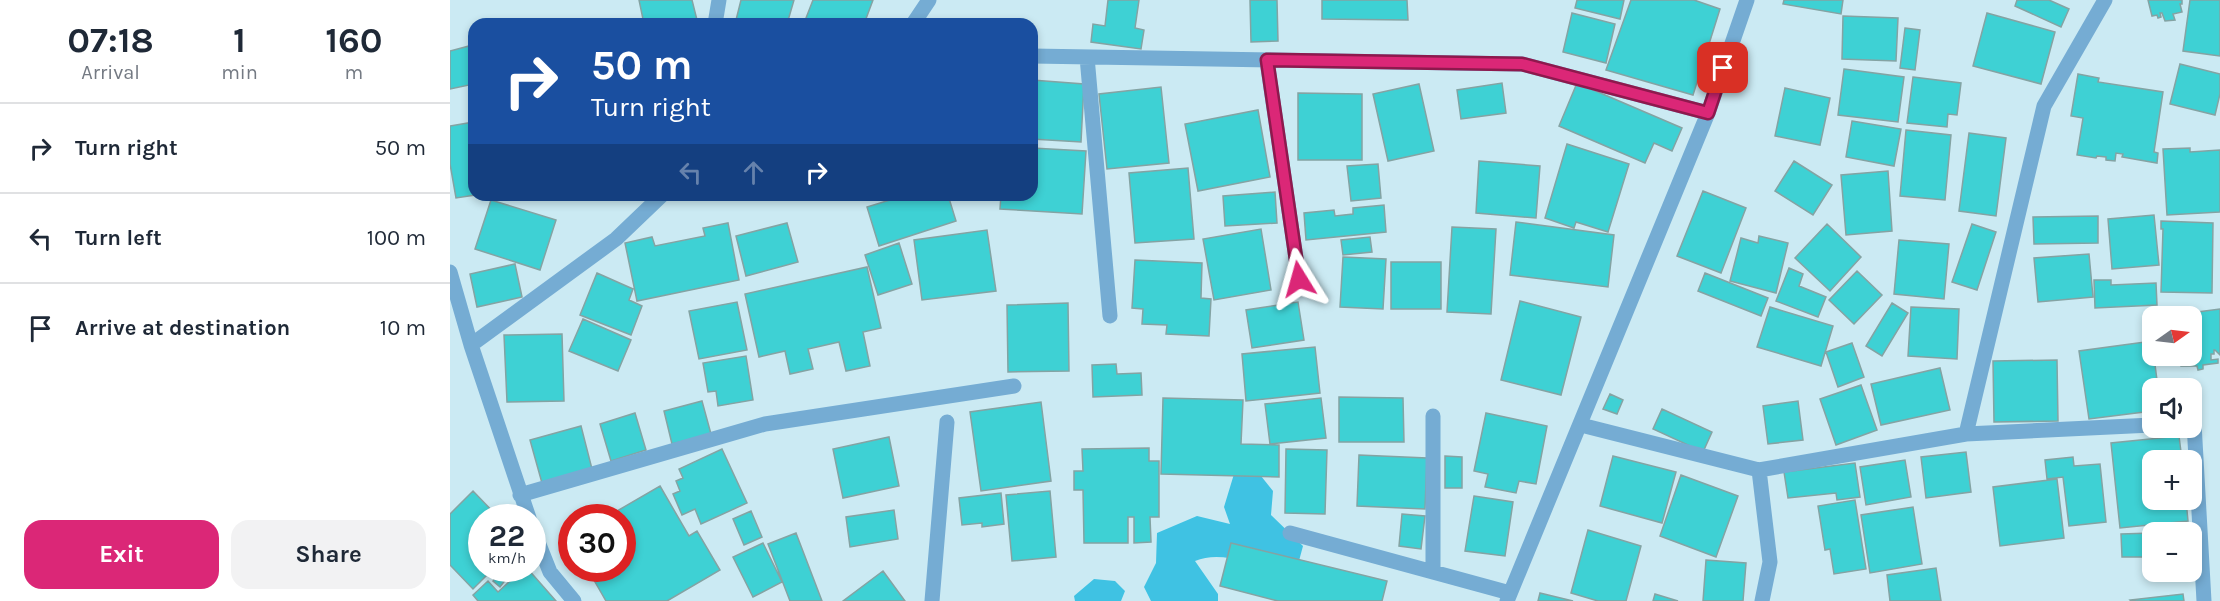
<!DOCTYPE html>
<html lang="en">
<head>
<meta charset="utf-8">
<style>
	body { margin:0; font-family:Karla,sans-serif; background:#f2f2f3; color:#1f2937; height:100vh; display:flex; flex-direction:column; font-size:22px; white-space:nowrap }
	* { box-sizing:border-box; margin:0 }
	p { font-size:20px; color:#747a83 }
	.icon { flex:none; width:33px; height:33px; fill:none; stroke:currentColor; stroke-width:2; stroke-linecap:round; stroke-linejoin:round }
	.map { position:relative; flex:1; overflow:hidden }
	.drawer { display:flex; flex-direction:column; background:#fff; width:450px }
	.drawer>* { flex:none }
	.guide { position:absolute; left:18px; top:18px; width:570px; height:183px; border-radius:18px; box-shadow:0 3px 9px #0003; background:#1a4fa0; color:#fff; overflow:hidden }
	.needle { width:39px; rotate:76deg }
	.tools { position:absolute; left:1692px; top:306px; display:grid; gap:12px }
	.tools a { display:grid; place-items:center; width:60px; height:60px; border-radius:12px; background:#fff; box-shadow:0 3px 9px #0003; font-size:30px }
	.speed { position:absolute; left:18px; top:504px; display:flex; gap:12px; font-size:30px; font-weight:700; text-align:center }
	.speed>* { display:grid; place-content:center; width:78px; height:78px; border-radius:50%; background:#fff; box-shadow:0 3px 9px #0003; line-height:1 }
	.speed small { font-size:15px; font-weight:400 }
	.speed .limit { border:9px solid #d22; background:#fff; color:#111 }
	.pin { position:absolute; display:grid; place-items:center; width:51px; height:51px; color:#fff; margin:-26px; border-radius:12px; box-shadow:0 3px 9px #0006 }
	.me { position:absolute; width:66px; margin:-33px; rotate:352deg; stroke-linejoin:round; filter:drop-shadow(0 0 4px #0008) }
	.turn { display:flex; align-items:center; gap:21px; height:126px; padding:0 24px; font-size:27px }
	.turn .icon { width:78px; height:78px; stroke-width:2.5 }
	.turn b { display:block; font-size:42px; line-height:51px }
	.lanes { display:flex; align-items:center; height:57px; padding:0 24px; background:#0003; justify-content:center; gap:30px; direction:ltr }
	.lanes .off { opacity:.35 }
	.eta { display:flex; justify-content:space-evenly; align-items:center; height:102px; text-align:center }
	.eta b { font-size:36px; font-weight:700; line-height:42px }
	.action { display:flex; gap:12px; margin-top:auto; padding:12px 24px }
	.action a { flex:1; height:69px; border-radius:18px; background:#db2777; color:#fff; font-size:24px; font-weight:700; line-height:69px; text-align:center }
	.action a+a { background:#f2f2f3; color:#1f2937 }
	ul { padding:0; list-style:none }
	li { display:flex; align-items:center; gap:18px; height:90px; padding:0 24px; border-top:2px solid #e0e1e3 }
	li div { flex:1 }
	li b { display:block; font-size:22px }
	li em { font-style:normal }
	main { display:flex; flex:1; min-height:0 }
	.map>svg:first-child { display:block }
	.forest { fill:#3fc2e3 }
	.building { fill:#3ed1d4; stroke:#84a3a3; stroke-width:1.5 }
	.lines { fill:none; stroke-linecap:round; stroke-linejoin:round }
	.minor { stroke:#75acd3; stroke-width:15 }
	.route-casing { stroke:#8e194d; stroke-width:15 }
	.route { stroke:#db2777; stroke-width:10 }
</style>
</head>
<body>
<main>
<section class="drawer">
<div class="eta">
<div><b>07:18</b><p>Arrival</p></div>
<div><b>1</b><p>min</p></div>
<div><b>160</b><p>m</p></div>
</div>
<ul>
<li><svg class="icon" aria-label="right" viewBox="0 0 24 24"><path d="M7 20v-9h11M14 6l5 5-5 5"/></svg><div><b>Turn right</b></div><em>50 m</em></li>
<li><svg class="icon" aria-label="left" viewBox="0 0 24 24"><path d="M17 20v-9H6M10 6l-5 5 5 5"/></svg><div><b>Turn left</b></div><em>100 m</em></li>
<li><svg class="icon" aria-label="arrive" viewBox="0 0 24 24"><path d="M6 21V4h12l-3 4 3 4H6"/></svg><div><b>Arrive at destination</b></div><em>10 m</em></li>
</ul>
<div class="action"><a>Exit</a><a>Share</a></div>
</section>
<div class="map">
<svg width="1770" height="601" viewBox="0 0 1770 601">
	<rect width="100%" height="100%" fill="#cbeaf3"/>
	<path class="forest" d="M803,466L823,491L821,515L853,546L843,583C817,569 775,548 745,561L768,594V601H701L694,587L706,563L707,533L747,516L780,524L774,507L784,474Z
		M644,579L665,581L675,591L671,601H625L624,596Z"/>
	<path class="building" d="M189,0H242L248,24H194Z
		M291,0H344L337,24H285Z
		M363,0H423L414,24H373L356,18Z
		M658,0H689L685,28L694,30L691,49L641,42L643,24L655,26Z
		M800,0H827L828,41L801,42Z
		M872,0H957L958,20L872,19Z
		M1127,0H1174L1170,19L1125,8Z
		M1181,0H1244L1270,9L1243,95L1156,70Z
		M1334,0H1393L1391,14L1333,4Z
		M1567,0H1599L1619,9L1611,27L1565,6Z
		M1698,0H1732V4H1730L1732,12L1723,14L1725,20L1715,21L1712,13H1710L1711,17L1708,18L1707,15L1702,16Z
		M1740,0H1770V56L1733,51Z
		M1122,13L1165,24L1156,63L1113,52Z
		M1537,13L1605,32L1591,84L1523,66Z
		M1393,16L1448,18L1446,61L1392,59Z
		M1455,28L1470,30L1465,70L1450,68Z
		M19,46L24,67V84L0,89V51Z
		M1730,64L1770,74V94L1765,115L1720,104Z
		M1394,69L1454,77L1448,122L1388,115Z
		M1628,74L1649,78L1648,82L1713,92L1704,152L1708,153L1707,163L1672,157L1673,154L1666,153L1665,161L1656,160V157L1647,156L1646,158L1627,155L1633,118L1621,116Z
		M1463,77L1511,83L1507,115L1498,114L1497,127L1457,123Z
		M582,80L634,84L631,142L582,139Z
		M1052,83L1056,113L1011,119L1007,90Z
		M1127,83L1232,128L1222,151L1204,143L1195,163L1109,126Z
		M969,84L984,151L938,161L923,94Z
		M711,87L719,163L657,169L649,94Z
		M1335,88L1380,98L1370,145L1325,136Z
		M848,93L912,94V160H848Z
		M808,110L820,177L748,191L735,124Z
		M1402,121L1451,129L1444,166L1396,157Z
		M24,122L25,195L6,198L0,164V126Z
		M1456,130L1501,135L1495,200L1450,196Z
		M1519,133L1556,138L1546,216L1509,211Z
		M1117,144L1179,164L1158,232L1126,222L1124,228L1095,218Z
		M582,148L636,151L632,214L550,209L551,195H582Z
		M1740,148V152L1770,150V212L1717,215L1713,149Z
		M1029,161L1090,166L1086,218L1026,213Z
		M1344,161L1382,185L1363,215L1325,191Z
		M928,164L931,198L901,201L897,166Z
		M738,168L744,239L685,243L679,173Z
		M1438,171L1442,231L1396,235L1391,175Z
		M1253,191L1296,208L1271,273L1227,256Z
		M825,192L827,223L775,226L773,196Z
		M68,195H126V200Z
		M456,195H498L506,221L429,246L417,207Z
		M41,200L106,220L90,270L25,249Z
		M934,205L936,232L856,240L854,213L884,210L885,216L903,214V208Z
		M1704,215L1709,265L1662,269L1658,219Z
		M1648,216V243L1584,244L1583,217Z
		M1711,221L1763,223L1762,293L1711,292L1713,229H1711Z
		M1066,222L1164,235L1158,287L1060,275Z
		M278,223L289,280L187,301L175,243L202,237L205,246L255,236L253,228Z
		M337,223L348,262L296,276L286,236Z
		M1377,224L1411,257L1380,291L1345,258Z
		M1522,224L1546,232L1527,290L1502,282Z
		M1002,227L1046,229L1041,314L997,312Z
		M811,229L821,290L764,300L753,239Z
		M537,230L546,291L472,300L464,240Z
		M1309,236L1338,243L1326,293L1280,281L1291,238L1308,243Z
		M920,237L922,252L893,255L891,240Z
		M1449,240L1499,244L1494,299L1444,294Z
		M449,243L462,284L428,295L415,255Z
		M1639,254L1643,297L1588,302L1584,258Z
		M893,257L936,259L933,309L890,307Z
		M685,260L752,263L751,298L761,299L759,336L716,334L717,325L692,324L693,309L682,308Z
		M941,262H991V309H941Z
		M65,264L72,297L27,307L20,274Z
		M417,267L431,328L413,332L420,366L396,371L389,342L358,349L363,369L340,374L335,351L309,357L295,294Z
		M1339,268L1353,274L1349,286L1376,297L1368,317L1326,301Z
		M1407,271L1432,295L1404,324L1379,300Z
		M147,273L183,289L179,300L192,306L181,335L130,315Z
		M1255,273L1318,298L1311,316L1248,291Z
		M1644,280H1661V285L1706,283L1707,305L1645,308Z
		M1070,301L1131,317L1111,395L1051,380Z
		M287,302L297,350L249,359L239,311Z
		M848,302L854,340L802,348L796,310Z
		M618,303L619,371L558,372L557,305Z
		M1442,303L1458,313L1432,356L1416,346Z
		M1320,307L1383,326L1371,366L1307,347Z
		M1461,307L1509,309L1507,359L1458,356Z
		M1770,309V355L1765,350H1764V354H1761V360L1768,359V363L1753,365V369L1748,370L1747,366H1731L1730,356H1742V316H1725V315Z
		M133,319L181,340L168,371L119,351Z
		M112,334L114,401L57,402L54,335Z
		M1702,341L1708,388H1702V411L1639,419L1629,351Z
		M1402,343L1414,377L1388,387L1376,352Z
		M865,347L870,393L796,401L792,354Z
		M296,356L303,400L268,406L266,391L258,392L253,363Z
		M1607,360L1608,421L1544,422L1543,361Z
		M666,364L667,374L691,373L692,395L643,397L642,365Z
		M1490,368L1500,410L1431,425L1421,384Z
		M1411,385L1427,430L1386,445L1370,399Z
		M1160,394L1173,400L1167,414L1153,409Z
		M889,397L953,398L954,442H889Z
		M713,398L793,400L791,444L829,445V477L711,474Z
		M871,398L876,438L820,444L815,404Z
		M252,401L261,434L222,444L214,411Z
		M1348,401L1353,440L1318,444L1313,406Z
		M591,402L601,481L531,491L520,412Z
		M1212,409L1262,432L1253,452L1203,429Z
		M185,413L196,450L161,461L150,424Z
		M1036,413L1097,426L1086,484L1069,481L1066,493L1035,487L1038,474L1024,471Z
		M131,426L142,469L92,483L80,440Z
		M1729,436L1732,460H1702V500H1736L1738,521L1670,528L1661,443Z
		M439,437L449,486L393,498L383,449Z
		M699,448V461H709V517H700L701,542L684,543V517H678V543H634L633,490H624V471H633L632,449Z
		M272,449L297,503L251,524L245,509L232,515L223,494L230,491L226,481L233,478L229,469Z
		M836,449L877,450L875,514L835,513Z
		M1516,452L1521,492L1476,498L1471,457Z
		M909,455L977,458L975,509L907,506Z
		M995,456L1012,457V488H995Z
		M1163,456L1226,472L1212,523L1150,506Z
		M1623,457L1624,466L1650,464L1656,522L1619,526L1613,477L1597,479L1595,460Z
		M1455,460L1461,497L1416,505L1410,467Z
		M1405,463L1410,497L1387,500L1386,493L1338,498L1334,472Z
		M1231,475L1288,496L1266,557L1210,536Z
		M1607,479L1614,538L1550,546L1543,487Z
		M210,486L239,536L247,531L270,570L217,601H156L137,568H172V518H155Z
		M23,491L49,518H32V568H44L23,589L0,565V514Z
		M600,491L606,557L562,561L556,495Z
		M551,493L554,524L532,527V523L512,525L509,498Z
		M1024,496L1063,502L1055,556L1015,551Z
		M1405,500L1416,569L1384,574L1380,549L1375,550L1368,506Z
		M1463,507L1472,564L1420,573L1411,515Z
		M444,510L448,539L400,547L396,517Z
		M301,511L312,537L294,545L283,519Z
		M952,514L975,516L971,549L949,546Z
		M1138,530L1191,546L1176,601H1148L1121,593Z
		M346,533L372,601H340L318,544Z
		M1702,533V557H1672L1671,534Z
		M313,543L332,582L303,597L283,557Z
		M781,543L937,581L932,601H828L770,586Z
		M1256,560L1296,563L1293,601H1253Z
		M52,568L60,574L50,587L43,581Z
		M74,568H77L106,601H28L23,595L38,581L48,592Z
		M1486,568L1491,601H1440L1437,575Z
		M433,571L455,601H393Z
		M1090,593L1123,601H1088Z
		M1205,594L1228,601H1203Z
		M1733,594L1734,601H1681L1680,600Z"/>
	<g class="lines">
		<path class="minor" d="M265,24L269,0
			M463,24L479,0
			M582,56L1072,64L1258,113
			M637,57L660,316
			M817,61L849,279
			M0,272L21,345L79,518
			M21,345L166,239L212,195
			M1742,423H1744L1754,601
			M1131,425L1309,470L1516,434L1702,425
			M1516,434L1594,106L1655,0
			M1309,470L1320,562L1312,601
			M70,495L315,424L564,386
			M82,527L100,572L124,601
			M840,533L1060,593
			M983,572V416
			M482,601L497,422
			M1057,601L1258,113L1297,0"/>
	</g>
	<g class="lines">
		<defs>
			<path id="route" d="M849,279L817,60L1072,64L1258,113L1273,68"/>
		</defs>
		<use href="#route" class="route-casing"/>
		<use href="#route" class="route"/>
	</g>
</svg>
<div class="tools">
<a><svg class="needle" viewBox="-14 -14 28 28"><path d="M0-13l5 13h-10z" fill="#e53935"/><path d="M0 13l5-13h-10z" fill="#747a83"/></svg></a>
<a><svg class="icon" aria-label="sound" viewBox="0 0 24 24"><path d="M4 9h4l5-4v14l-5-4H4zM17 9q2 3 0 6"/></svg></a>
<a>+</a>
<a>−</a>
</div>
<div class="speed"><div>22<small>km/h</small></div><div class="limit">30</div></div>
<div class="pin" style="left:1273px;top:68px;background:#d93025"><svg class="icon" aria-label="arrive" viewBox="0 0 24 24"><path d="M6 21V4h12l-3 4 3 4H6"/></svg></div>
<svg class="me" style="left:849px;top:279px" viewBox="-20 -20 40 40"><path d="M0-17L14 15 0 8-14 15z" fill="#db2777" stroke="#fff" stroke-width="4"/></svg>
<div class="guide">
<div class="turn"><svg class="icon" aria-label="right" viewBox="0 0 24 24"><path d="M7 20v-9h11M14 6l5 5-5 5"/></svg><div><b>50 m</b>Turn right</div></div>
<div class="lanes"><svg class="icon off" aria-label="left" viewBox="0 0 24 24"><path d="M17 20v-9H6M10 6l-5 5 5 5"/></svg><svg class="icon off" aria-label="ahead" viewBox="0 0 24 24"><path d="M12 20V5M6 11l6-6 6 6"/></svg><svg class="icon" aria-label="right" viewBox="0 0 24 24"><path d="M7 20v-9h11M14 6l5 5-5 5"/></svg></div>
</div>
</div>
</main>
</body>
</html>
